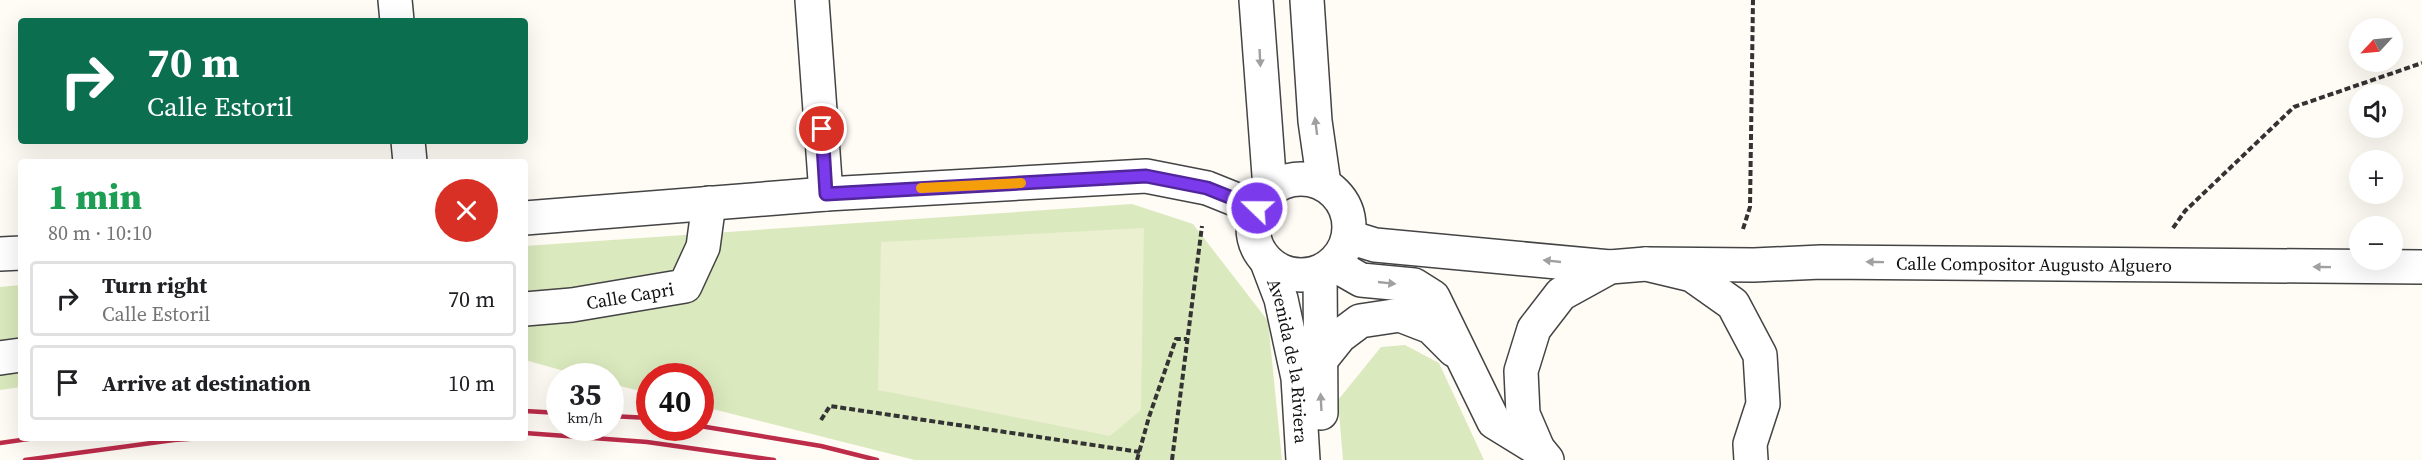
<!DOCTYPE html>
<html lang="en">
<head>
<meta charset="utf-8">
<style>
	body { margin:0; font-family:"Source Serif 4",serif; background:#f2f2f2; color:#202124; height:100vh; display:flex; flex-direction:column; font-size:22px; white-space:nowrap }
	* { box-sizing:border-box; margin:0 }
	p { font-size:20px; color:#757577 }
	.icon { flex:none; width:33px; height:33px; fill:none; stroke:currentColor; stroke-width:2; stroke-linecap:round; stroke-linejoin:round }
	.map { position:relative; flex:1; overflow:hidden }
	.panel { position:absolute; left:18px; top:159px; width:510px; height:282px; display:flex; flex-direction:column; background:#fff; border-radius:6px; box-shadow:0 6px 24px #0002 }
	.panel>* { flex:none }
	.banner { position:absolute; left:18px; top:18px; width:510px; height:126px; border-radius:6px; box-shadow:0 6px 24px #0002; background:#0b6e4f; color:#fff; overflow:hidden }
	.needle { width:39px; rotate:244deg }
	.fabs { position:absolute; left:2349px; top:18px; display:grid; gap:12px }
	.fabs a { display:grid; place-items:center; width:54px; height:54px; border-radius:50%; background:#fff; box-shadow:0 6px 24px #0002; font-size:30px }
	.speed { position:absolute; left:546px; top:363px; display:flex; gap:12px; font-size:30px; font-weight:700; text-align:center }
	.speed>* { display:grid; place-content:center; width:78px; height:78px; border-radius:50%; background:#fff; box-shadow:0 6px 24px #0002; line-height:1 }
	.speed small { font-size:15px; font-weight:400 }
	.speed .limit { border:9px solid #d22; background:#fff; color:#111 }
	.pin { position:absolute; display:grid; place-items:center; width:51px; height:51px; color:#fff; margin:-26px; border:3px solid #fff; border-radius:50%; box-shadow:0 2px 6px #0007 }
	.me { position:absolute; width:66px; margin:-33px; rotate:292deg; stroke-linejoin:round; filter:drop-shadow(0 0 4px #0008) }
	.turn { display:flex; align-items:center; gap:21px; height:126px; padding:0 30px; font-size:27px }
	.turn .icon { width:78px; height:78px; stroke-width:2.5 }
	.turn b { display:block; font-size:42px; line-height:51px }
	.round { display:grid; place-items:center; flex:none; width:63px; height:63px; border-radius:32px; background:#f2f2f2 }
	.summary { display:flex; align-items:center; justify-content:space-between; height:102px; padding:0 30px }
	h1 { font-size:36px; font-weight:800; line-height:45px; color:#1e9e55 }
	ul { padding:0; list-style:none }
	li { display:flex; align-items:center; gap:18px; height:75px; margin:0 12px 9px; padding:0 18px; border:3px solid #e0e0e0; border-radius:6px }
	li div { flex:1 }
	li b { display:block; font-size:22px }
	li em { font-style:normal }
	.map>svg:first-child { display:block }
	.green { fill:#dbe9be }
	.pitch { fill:#eaf0d0 }
	.lines { fill:none; stroke-linecap:round; stroke-linejoin:round }
	.minor-casing { stroke:#444; stroke-width:36 }
	.path { stroke:#333; stroke-width:4; stroke-dasharray:6 3; stroke-linecap:butt }
	.minor { stroke:#fff; stroke-width:33 }
	.rail { stroke:#bd2c49; stroke-width:4.5 }
	.oneway { fill:#a0a0a0 }
	.route-casing { stroke:#51269a; stroke-width:15 }
	.route { stroke:#7c3aed; stroke-width:10 }
	.slow { stroke:#f59e0b; stroke-width:10 }
	.labels { text-anchor:middle; dominant-baseline:central; stroke-width:6; stroke-linejoin:round; paint-order:stroke }
	.street-label { font-size:18px; fill:#111; stroke:#fff }
</style>
</head>
<body>
<div class="map">
<svg width="2422" height="460" viewBox="0 0 2422 460">
	<rect width="100%" height="100%" fill="#fffbf5"/>
	<path class="green" d="M1132,204L1193,224L1268,321L1282,460H915L701,406L700,376H650L649,393L611,384L610,376H582L525,360V246Z
		M21,285V387L0,390V287Z
		M1405,345L1439,363L1484,460H1343L1338,400L1381,347Z"/>
	<path class="pitch" d="M1144,228L1141,410L1110,436L878,390L881,242Z"/>
	<g class="lines">
		<defs>
			<g id="minor">
				<path d="M395,0L397,21"/>
				<path d="M812,0L826,194"/>
				<path d="M1256,0L1270,189"/>
				<path d="M1307,0L1315,121L1324,184"/>
				<path d="M408,141L410,162"/>
				<circle cx="1301" cy="227" r="48"/>
				<path d="M525,218L826,194L1146,176L1207,188L1257,208"/>
				<path d="M1349,237L1375,245L1610,267"/>
				<path d="M0,254L21,253"/>
				<path id="s1" d="M1267,262L1281,299L1298,378L1303,460"/>
				<path d="M1333,264L1361,280L1414,285L1433,297L1494,422L1538,449"/>
				<path id="s2" d="M1646,264L1754,265L1821,262L2422,267"/>
				<path d="M1320,272L1321,413"/>
				<path id="s3" d="M525,309L572,305L685,286L703,247L709,203"/>
				<path d="M0,358L21,355"/>
				<path d="M1320,361L1340,336L1360,321L1400,315L1431,327L1454,350"/>
				<path d="M1547,460L1538,449L1523,414L1521,371L1534,329L1561,294L1610,267L1646,264L1692,275L1733,304L1760,355L1763,404L1750,444L1751,460"/>
			</g>
		</defs>
		<use href="#minor" class="minor-casing"/>
		<path class="path" d="M2173,228L2185,211L2294,107L2422,63
			M1743,229L1750,207L1753,0
			M821,420L830,406L1140,452
			M1137,460L1149,417L1176,339H1187
			M1172,460L1202,226"/>
		<use href="#minor" class="minor"/>
		<path class="rail" d="M525,411L560,413
			M610,416L650,418
			M700,426L821,446L877,460
			M525,433L647,442L774,460
			M0,443L35,438
			M25,460L174,440L202,438"/>
	</g>
	<defs><path id="oneway-solid" d="M-6-.8H1V-3.2L6.5 0L1 3.2V.8H-6Z" transform="scale(1.5)"/></defs>
	<g class="oneway">
		<use href="#oneway-solid" transform="translate(1260 58) rotate(87)"/>
		<use href="#oneway-solid" transform="translate(1316 126) rotate(-97)"/>
		<use href="#oneway-solid" transform="translate(1552 261) rotate(-174)"/>
		<use href="#oneway-solid" transform="translate(1875 262) rotate(-179)"/>
		<use href="#oneway-solid" transform="translate(2322 267) rotate(-179)"/>
		<use href="#oneway-solid" transform="translate(1387 283) rotate(6)"/>
		<use href="#oneway-solid" transform="translate(1321 402) rotate(-93)"/>
	</g>
	<g class="lines">
		<defs>
			<path id="route" d="M822,129L826,194L1146,176L1207,188L1257,208"/>
		</defs>
		<use href="#route" class="route-casing"/>
		<use href="#route" class="route"/>
		<path class="slow" d="M921,188L1021,183"/>
	</g>
	<g class="labels">
		<g class="street-label">
			<text stroke="none"><textPath href="#s2" startOffset="388">Calle Compositor Augusto Alguero</textPath></text>
			<text stroke="none"><textPath href="#s3" startOffset="106">Calle Capri</textPath></text>
			<text stroke="none"><textPath href="#s1" startOffset="102">Avenida de la Riviera</textPath></text>
		</g>
	</g>
</svg>
<div class="fabs">
<a><svg class="needle" viewBox="-14 -14 28 28"><path d="M0-13l5 13h-10z" fill="#e53935"/><path d="M0 13l5-13h-10z" fill="#757577"/></svg></a>
<a><svg class="icon" aria-label="sound" viewBox="0 0 24 24"><path d="M4 9h4l5-4v14l-5-4H4zM17 9q2 3 0 6"/></svg></a>
<a>+</a>
<a>−</a>
</div>
<div class="speed"><div>35<small>km/h</small></div><div class="limit">40</div></div>
<div class="pin" style="left:822px;top:129px;background:#d93025"><svg class="icon" aria-label="arrive" viewBox="0 0 24 24"><path d="M6 21V4h12l-3 4 3 4H6"/></svg></div>
<svg class="me" style="left:1257px;top:208px" viewBox="-20 -20 40 40"><circle r="17" fill="#7c3aed" stroke="#fff" stroke-width="3"/><path d="M0-11L8 9 0 5-8 9z" fill="#fff"/></svg>
<div class="banner">
<div class="turn"><svg class="icon" aria-label="right" viewBox="0 0 24 24"><path d="M7 20v-9h11M14 6l5 5-5 5"/></svg><div><b>70 m</b>Calle Estoril</div></div>
</div>
<section class="panel">
<div class="summary"><div><h1>1 min</h1><p>80 m · 10:10</p></div><a class="round" style="background:#d93025;color:#fff"><svg class="icon" aria-label="close" viewBox="0 0 24 24"><path d="M6 6l12 12M18 6L6 18"/></svg></a></div>
<ul>
<li><svg class="icon" aria-label="right" viewBox="0 0 24 24"><path d="M7 20v-9h11M14 6l5 5-5 5"/></svg><div><b>Turn right</b><p>Calle Estoril</p></div><em>70 m</em></li>
<li><svg class="icon" aria-label="arrive" viewBox="0 0 24 24"><path d="M6 21V4h12l-3 4 3 4H6"/></svg><div><b>Arrive at destination</b></div><em>10 m</em></li>
</ul>
</section>
</div>
</body>
</html>
